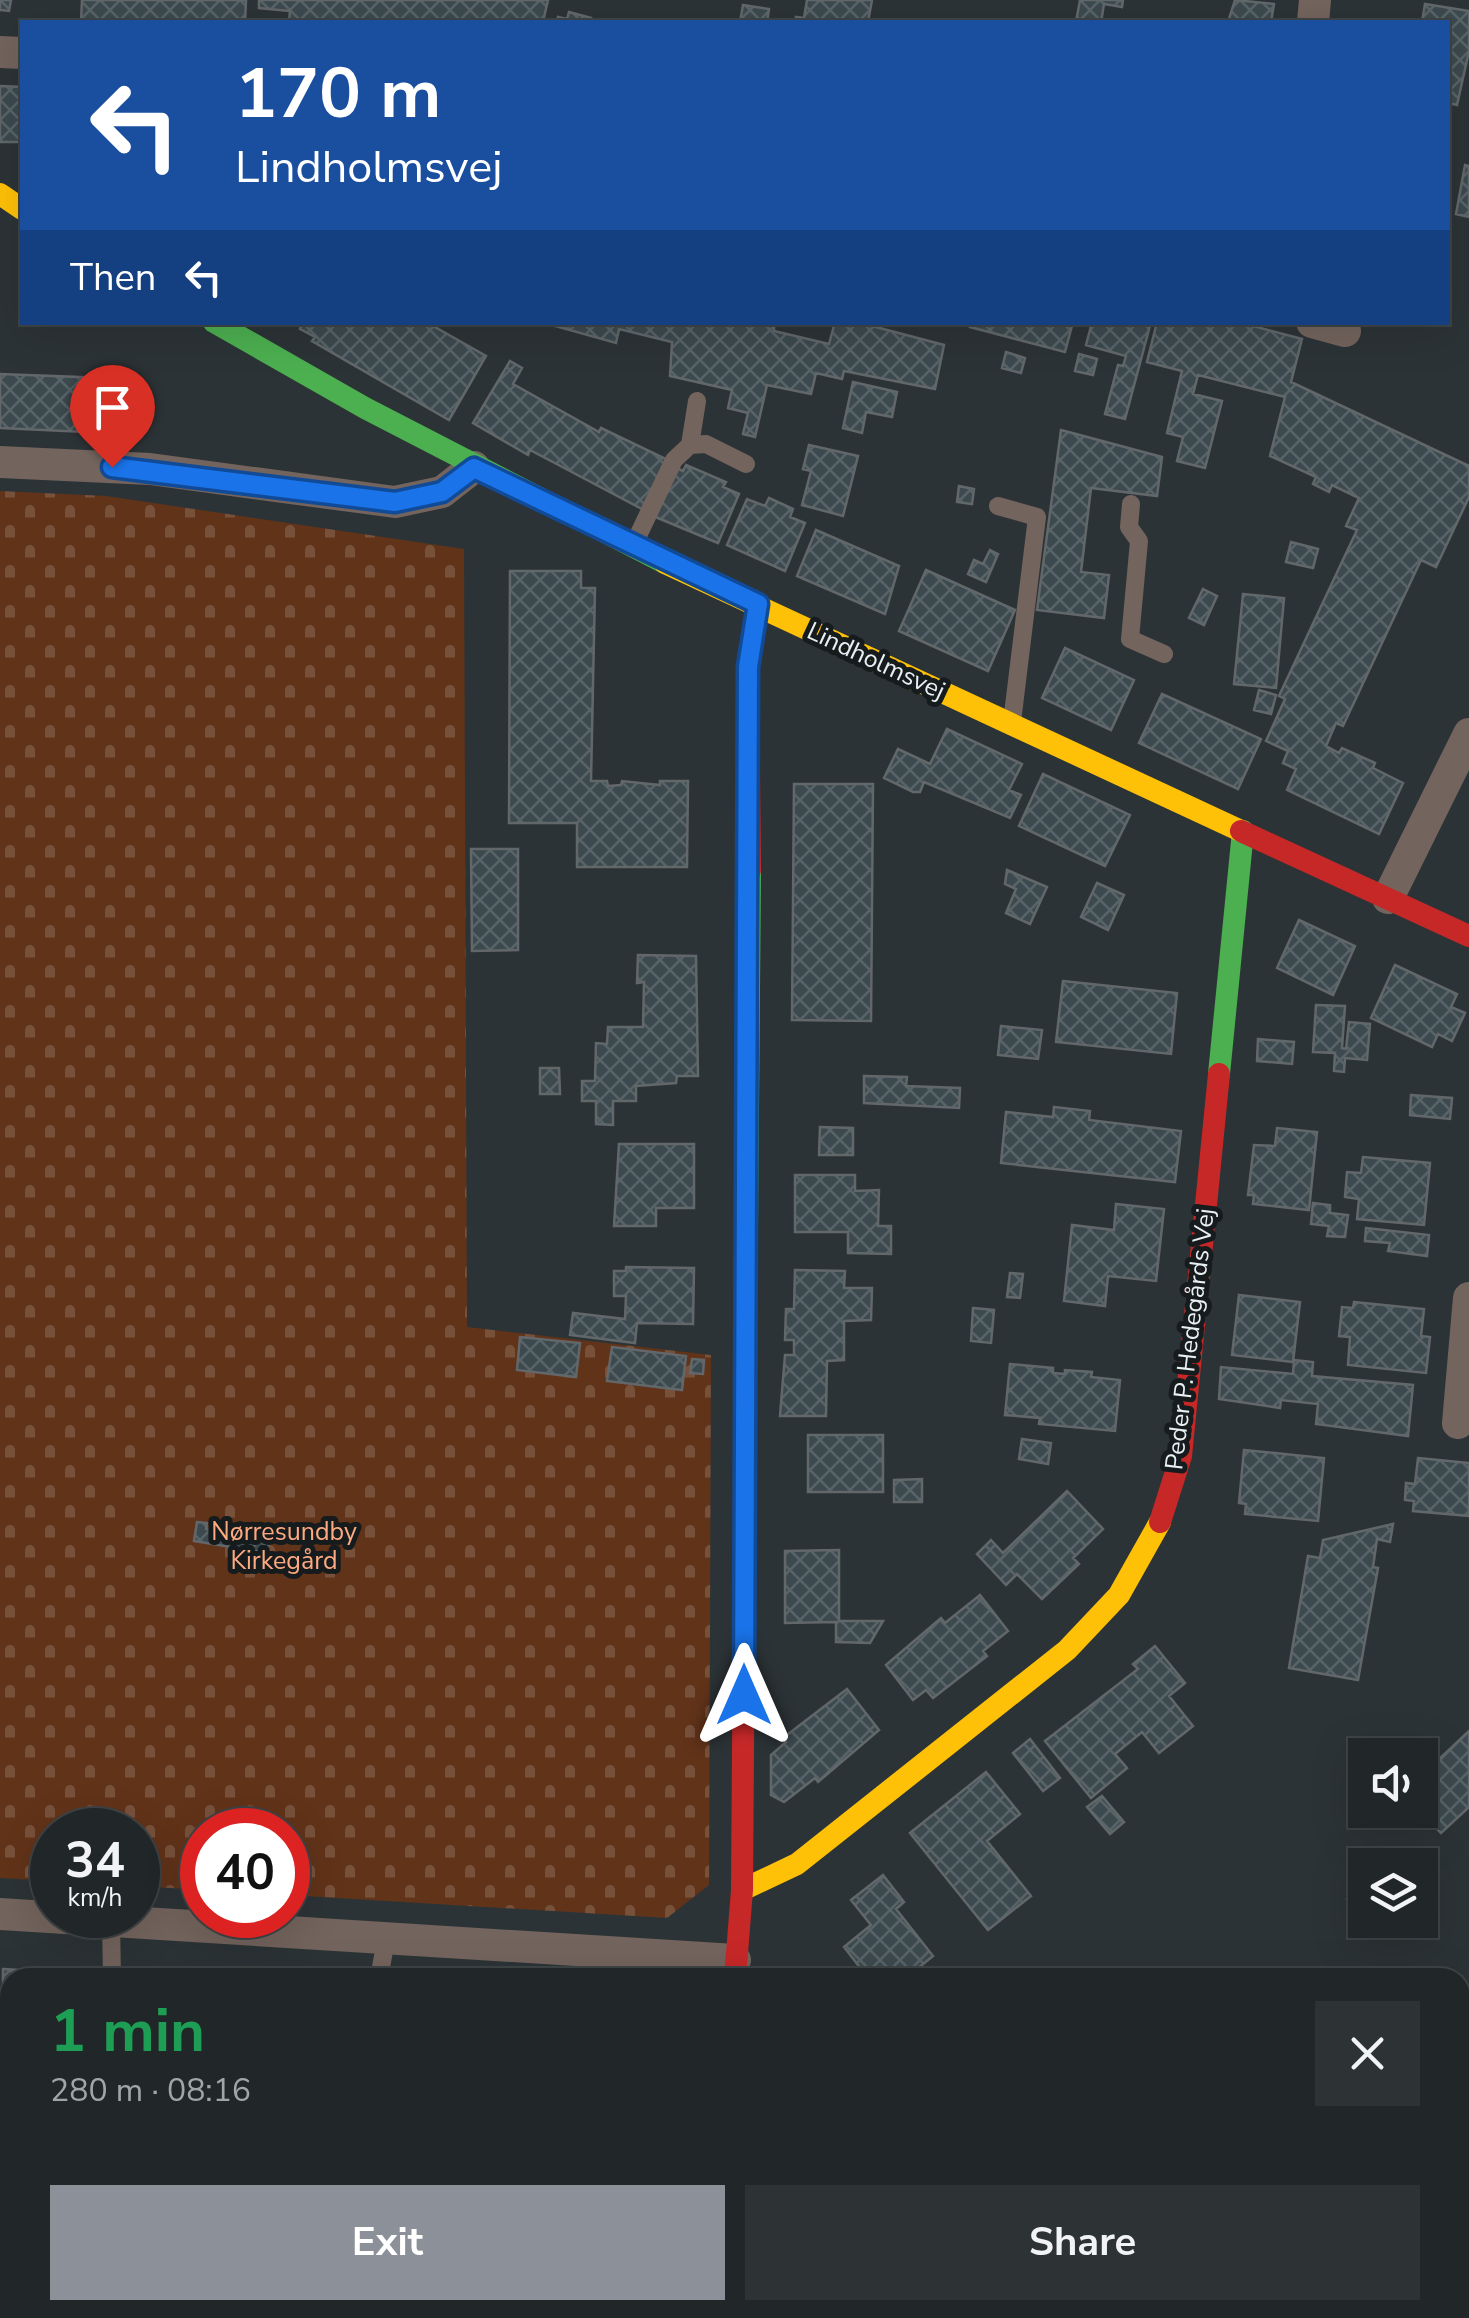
<!DOCTYPE html>
<html lang="en">
<head>
<meta charset="utf-8">
<style>
	body { margin:0; font-family:"Nunito Sans",sans-serif; background:#2d3234; color:#f1f3f6; height:100vh; display:flex; flex-direction:column; font-size:38px; white-space:nowrap }
	* { box-sizing:border-box; margin:0 }
	p { font-size:32px; color:#a2a5a8 }
	.icon { flex:none; width:55px; height:55px; fill:none; stroke:currentColor; stroke-width:2; stroke-linecap:round; stroke-linejoin:round }
	.map { position:relative; flex:1; overflow:hidden }
	.side { position:absolute; left:0px; top:1968px; width:1470px; height:352px; display:flex; flex-direction:column; background:#212628; border-radius:30px 30px 0 0; box-shadow:0 10px 40px #0002,0 0 0 2px #3e4345 }
	.side>* { flex:none }
	.guide { position:absolute; left:20px; top:20px; width:1430px; height:305px; border-radius:0px; box-shadow:0 10px 40px #0002,0 0 0 2px #3e4345; background:#1a4fa0; color:#fff; overflow:hidden }
	.fabs { position:absolute; left:1348px; top:1738px; display:grid; gap:20px }
	.fabs a { display:grid; place-items:center; width:90px; height:90px; border-radius:0px; background:#212628; box-shadow:0 10px 40px #0002,0 0 0 2px #3e4345; font-size:50px }
	.speed { position:absolute; left:30px; top:1808px; display:flex; gap:20px; font-size:50px; font-weight:700; text-align:center }
	.speed>* { display:grid; place-content:center; width:130px; height:130px; border-radius:50%; background:#212628; box-shadow:0 10px 40px #0002,0 0 0 2px #3e4345; line-height:1 }
	.speed small { font-size:25px; font-weight:400 }
	.speed .limit { border:15px solid #d22; background:#fff; color:#111 }
	.pin { position:absolute; display:grid; place-items:center; width:85px; height:85px; color:#fff; margin:-102px -42px; border-radius:50% 50% 50% 0; rotate:-45deg; box-shadow:0 0 10px #0007 }
	.pin .icon { rotate:45deg }
	.me { position:absolute; width:110px; margin:-55px; rotate:0deg; stroke-linejoin:round; filter:drop-shadow(0 0 8px #0008) }
	.turn { display:flex; align-items:center; gap:35px; height:210px; padding:0 50px; font-size:45px }
	.turn .icon { width:130px; height:130px; stroke-width:2.5 }
	.turn b { display:block; font-size:70px; line-height:85px }
	.then { display:flex; align-items:center; height:95px; padding:0 50px; background:#0003; gap:20px; font-size:38px }
	.round { display:grid; place-items:center; flex:none; width:105px; height:105px; border-radius:0px; background:#2d3234 }
	.summary { display:flex; align-items:center; justify-content:space-between; height:170px; padding:0 50px }
	h1 { font-size:60px; font-weight:700; line-height:75px; color:#1e9e55 }
	.action { display:flex; gap:20px; margin-top:auto; padding:20px 50px }
	.action a { flex:1; height:115px; border-radius:0px; background:#8c9099; color:#fff; font-size:40px; font-weight:700; line-height:115px; text-align:center }
	.action a+a { background:#2d3234; color:#f1f3f6 }
	.map>svg:first-child { display:block }
	.cemetery { fill:url(#cemetery-stones) }
	.park { fill:url(#park-tufts) }
	.building { fill:url(#building-cross-hatch); stroke:#62676a; stroke-width:2.5 }
	.lines { fill:none; stroke-linecap:round; stroke-linejoin:round }
	.lane { stroke:#73645d; stroke-width:18 }
	.street { stroke:#73645d; stroke-width:32 }
	.fast { stroke:#4caf50; stroke-width:22 }
	.slow { stroke:#ffc107; stroke-width:22 }
	.jam { stroke:#c62828; stroke-width:22 }
	.route-casing { stroke:#114b97; stroke-width:25 }
	.route { stroke:#1a73e8; stroke-width:18 }
	.labels { text-anchor:middle; dominant-baseline:central; stroke-width:10; stroke-linejoin:round; paint-order:stroke }
	.street-label { font-size:25px; fill:#e9f0f3; stroke:#161b1d }
	.park-label { font-size:25px; fill:#fdaa81; stroke:#161b1d }
</style>
</head>
<body>
<div class="map">
<svg width="1469" height="2318" viewBox="0 0 1469 2318">
	<defs>
		<pattern id="cemetery-stones" width="16" height="16" patternUnits="userSpaceOnUse" patternTransform="scale(2.5)"><rect width="16" height="16" fill="#613319"/><path d="M2 7V4a2 2 0 0 1 4 0v3zM10 15v-3a2 2 0 0 1 4 0v3z" fill="#78513b"/></pattern>
		<pattern id="park-tufts" width="24" height="20" patternUnits="userSpaceOnUse" patternTransform="scale(2.5)"><rect width="24" height="20" fill="#613319"/><path d="M3 7l-1-3M5 7V3M7 7l1-3M15 17l-1-3M17 17v-4M19 17l1-3" fill="none" stroke="#78513b"/></pattern>
		<pattern id="building-cross-hatch" width="8" height="8" patternUnits="userSpaceOnUse" patternTransform="scale(2.5)"><rect width="8" height="8" fill="#3c494e"/><path d="M0 0l8 8M0 8l8-8" fill="none" stroke="#586468"/></pattern>
	</defs>
	<rect width="100%" height="100%" fill="#2c3336"/>
	<path class="cemetery" d="M0,491L106,496L464,549L467,1327L711,1355L709,1885L667,1918L288,1895V1830H202V1890L138,1886V1830H52V1881L0,1878Z"/>
	<path class="park" d="M201,2310H315L319,2318H195Z"/>
	<path class="building" d="M0,0H11L9,11L0,10Z
		M82,0H246L245,22H81Z
		M259,0H548L543,22H289L290,11L259,8Z
		M807,0H872L868,22H795L796,17L804,18Z
		M1080,0H1123L1122,7L1104,4L1101,22H1076Z
		M1235,0L1274,4L1271,22H1228Z
		M1425,4L1469,11V51L1457,105L1448,103V22H1422Z
		M743,5L769,9L767,22H740Z
		M569,12L591,18L590,22H557L558,17L567,19Z
		M0,86L22,87V142H0Z
		M1465,165L1469,166V217L1456,214Z
		M303,322H426L486,356L449,420L312,341L315,337L300,329Z
		M541,322H774V331L829,344L835,322H857L944,345L935,389L844,371L842,379L816,373L811,394L767,385L755,437L743,434L748,413L728,408L732,390L670,376L672,342L619,329L616,343Z
		M971,322H1073L1065,352L970,327Z
		M1092,322H1151L1125,419L1105,414L1118,365L1123,366L1126,356L1086,345Z
		M1157,322H1238L1302,339L1291,382L1469,466V497L1436,567L1421,560L1343,726L1336,723L1326,746L1339,753L1342,748L1375,763L1373,768L1403,783L1379,834L1287,790L1296,769L1283,763L1288,751L1266,741L1285,699L1279,696L1357,530L1346,526L1359,498L1332,485L1329,492L1313,484L1316,477L1270,456L1285,397L1198,375L1193,394L1222,401L1205,468L1177,461L1183,437L1167,433L1182,371L1147,362Z
		M1006,352L1025,358L1021,373L1002,368Z
		M1079,354L1097,359L1093,375L1075,371Z
		M510,361L522,368L513,384L599,432L601,428L666,459L642,509L530,450L528,455L473,423Z
		M0,374L132,379L129,434L0,428Z
		M853,382L897,392L892,417L866,412L862,433L843,428Z
		M1061,430L1162,457L1157,496L1091,488L1081,572L1109,575L1104,618L1037,610Z
		M809,445L858,456L843,516L802,505L811,471L803,469Z
		M686,465L726,482L723,487L739,494L718,543L653,516L674,467L683,471Z
		M959,486L974,489L972,504L957,502Z
		M769,498L793,509L790,517L805,523L785,571L727,545L747,499L765,506Z
		M816,530L899,566L885,614L797,576Z
		M1291,542L1318,549L1313,568L1286,562Z
		M990,550L998,554L986,582L968,574L974,560L983,564Z
		M926,570L1015,610L988,671L899,631Z
		M510,571H581V588H595L591,781H607L608,786L621,785L622,781L660,785V781H688L687,867H577V823H509Z
		M1203,589L1217,596L1204,625L1189,618Z
		M1243,594L1284,598L1276,688L1234,684Z
		M1065,648L1134,680L1111,730L1042,698Z
		M1259,690L1276,695L1271,714L1254,710Z
		M1162,694L1261,739L1238,789L1139,743Z
		M947,729L1022,764L1009,790L1021,795L1010,818L924,782L920,792H913L884,778L898,749L930,764Z
		M1043,774L1130,815L1105,866L1019,826Z
		M794,784H873L871,1021L792,1020Z
		M471,849H518V950L472,951Z
		M1007,870L1047,887L1030,924L1006,913L1016,889L1005,884Z
		M1097,883L1124,895L1108,930L1081,917Z
		M1299,920L1355,946L1333,995L1277,968Z
		M638,955L696,956L698,1076H677L676,1083L636,1086V1101H613V1125L596,1124V1101H582V1081H595L596,1043L607,1044L608,1027H643L644,982L637,983Z
		M1395,965L1457,994L1451,1007L1465,1013L1452,1041L1438,1034L1432,1047L1371,1018Z
		M1063,981L1177,993L1171,1054L1056,1042Z
		M1316,1005L1345,1006L1342,1048L1346,1049L1349,1022L1370,1024L1367,1060L1345,1058L1344,1072L1334,1071L1335,1053L1313,1052Z
		M1001,1026L1042,1030L1038,1059L998,1055Z
		M1258,1039L1294,1042L1292,1064L1257,1061Z
		M540,1068H559L560,1094H540Z
		M864,1076L907,1077L906,1086L960,1088L959,1108L864,1103Z
		M1411,1095L1452,1098L1450,1119L1410,1115Z
		M1054,1107L1090,1111L1089,1120L1181,1131L1175,1182L1001,1163L1006,1112L1053,1117Z
		M820,1127L853,1128V1155H819Z
		M1277,1128L1317,1132L1309,1210L1253,1204L1254,1195H1248L1254,1145L1275,1146Z
		M619,1144H694V1208H656V1226H614Z
		M1363,1157L1430,1163L1424,1225L1357,1219L1359,1199L1345,1197L1347,1172L1361,1173Z
		M795,1175H855V1191L879,1190L878,1226H891V1254L848,1253V1232H795Z
		M1313,1203L1330,1205V1213L1348,1215L1345,1237L1327,1236L1329,1226L1311,1224Z
		M1116,1204L1164,1209L1156,1281L1108,1276L1105,1306L1064,1301L1072,1225L1114,1230Z
		M1366,1228L1429,1235L1427,1256L1388,1251L1390,1243L1365,1241Z
		M626,1267L694,1268L693,1324L637,1323L635,1343L570,1335L573,1313L625,1319L626,1296H614V1271H626Z
		M795,1270L845,1271L844,1288H872L871,1320L844,1321V1360L827,1361L826,1416H780L785,1355H794V1340H785L786,1309H794Z
		M1010,1273L1023,1274L1020,1298L1007,1297Z
		M1239,1295L1300,1302L1293,1362L1232,1355Z
		M1354,1302L1424,1309L1421,1336L1430,1337L1426,1373L1348,1365L1350,1337L1339,1336L1342,1307L1353,1308Z
		M973,1308L994,1310L991,1343L971,1341Z
		M520,1337L580,1343L576,1377L517,1370Z
		M612,1347L686,1356L682,1390L607,1381Z
		M692,1359L704,1360L703,1374L690,1373Z
		M1294,1360L1313,1362L1312,1376L1413,1385L1408,1436L1316,1424L1318,1404L1281,1400L1280,1408L1219,1399L1221,1367L1293,1374Z
		M1010,1364L1053,1368V1373L1065,1374V1370L1092,1372L1091,1377L1120,1380L1115,1431L1039,1424L1040,1418L1005,1415Z
		M808,1435H883V1492H808Z
		M1022,1439L1051,1443L1048,1464L1019,1459Z
		M1244,1450L1324,1458L1318,1521L1245,1514L1246,1504L1239,1503Z
		M1418,1458L1469,1463V1516L1413,1511L1414,1501L1405,1500L1406,1483L1415,1484Z
		M922,1479V1502H894V1480Z
		M1067,1491L1103,1529L1073,1558L1079,1564L1042,1599L1017,1574L1006,1585L977,1554L991,1540L1003,1553Z
		M197,1522L207,1523L206,1529L260,1538L261,1532L271,1534L267,1553L194,1541Z
		M1393,1524L1390,1542L1377,1539L1373,1567L1378,1568L1358,1680L1289,1668L1308,1556L1320,1558L1323,1540Z
		M839,1550V1621H883L870,1643L836,1642V1622L785,1623V1551Z
		M980,1595L1008,1631L983,1651L987,1656L933,1698L926,1690L913,1700L886,1665L941,1618L945,1623Z
		M1155,1646L1185,1683L1169,1696L1193,1726L1159,1753L1142,1732L1115,1754L1127,1768L1091,1798L1045,1741L1138,1669L1133,1664Z
		M847,1689L879,1730L818,1782L815,1778L784,1802L771,1795V1755L786,1742L783,1738Z
		M1469,1731V1807L1441,1833L1419,1810L1420,1755H1398L1413,1742L1434,1764Z
		M1030,1739L1060,1778L1043,1791L1013,1753Z
		M986,1772L1020,1814L987,1841L1031,1896L988,1930L910,1833Z
		M1102,1796L1124,1822L1110,1834L1087,1807Z
		M883,1875L904,1902L896,1909L933,1956L906,1978H868L844,1947L871,1925L851,1900Z
		M1354,1876L1365,1879V1905L1347,1899Z
		M3,1969L73,1973V1978H10V2310H63V2318H0Z
		M878,2310H920L927,2318H868Z
		M943,2310H958L965,2318H933Z"/>
	<g class="lines">
		<path class="lane" d="M690,445L697,401
			M1131,504L1129,527L1139,541L1130,639L1164,654
			M998,506L1037,517L1012,722
			M634,544L674,460L690,445L706,444L746,464
			M111,1921L112,1978
			M379,1978L386,1940
			M1403,2310L1445,2318"/>
		<path class="street" d="M1313,22L1315,0
			M0,52L22,53
			M1312,322L1345,331
			M0,462L150,469L395,502L442,492L474,467
			M1388,898L1469,734
			M1458,1423L1469,1298
			M0,1914L735,1960
			M767,2310L770,2318"/>
		<path class="fast" d="M214,322L365,408L665,563
			M1219,1074L1243,831
			M745,1471L750,870"/>
		<path class="slow" d="M0,194L22,209
			M665,563L1241,831
			M742,1890L797,1864L1067,1650L1119,1595L1160,1522"/>
		<path class="jam" d="M1241,831L1469,936
			M750,870L748,667L757,604
			M1160,1522L1181,1456L1219,1074
			M735,1978L742,1890L745,1471"/>
	</g>
	<g class="lines">
		<defs>
			<path id="route" d="M112,467L395,502L442,492L474,468L758,604L748,667L744,1695"/>
		</defs>
		<use href="#route" class="route-casing"/>
		<use href="#route" class="route"/>
	</g>
	<g class="labels">
		<g class="street-label">
			<text transform="translate(876 661) rotate(25)">Lindholmsvej</text>
			<text transform="translate(1190 1339) rotate(-83)">Peder P. Hedegårds Vej</text>
		</g>
		<g class="park-label">
			<text x="284" y="1532">Nørresundby<tspan x="284" dy="29">Kirkegård</tspan></text>
		</g>
	</g>
</svg>
<div class="fabs">
<a><svg class="icon" aria-label="sound" viewBox="0 0 24 24"><path d="M4 9h4l5-4v14l-5-4H4zM17 9q2 3 0 6"/></svg></a>
<a><svg class="icon" aria-label="layers" viewBox="0 0 24 24"><path d="M12 4l9 5-9 5-9-5zM3 14l9 5 9-5"/></svg></a>
</div>
<div class="speed"><div>34<small>km/h</small></div><div class="limit">40</div></div>
<div class="pin" style="left:112px;top:467px;background:#d93025"><svg class="icon" aria-label="arrive" viewBox="0 0 24 24"><path d="M6 21V4h12l-3 4 3 4H6"/></svg></div>
<svg class="me" style="left:744px;top:1695px" viewBox="-20 -20 40 40"><path d="M0-17L14 15 0 8-14 15z" fill="#1a73e8" stroke="#fff" stroke-width="4"/></svg>
<div class="guide">
<div class="turn"><svg class="icon" aria-label="left" viewBox="0 0 24 24"><path d="M17 20v-9H6M10 6l-5 5 5 5"/></svg><div><b>170 m</b>Lindholmsvej</div></div>
<div class="then">Then<svg class="icon" aria-label="left" viewBox="0 0 24 24"><path d="M17 20v-9H6M10 6l-5 5 5 5"/></svg></div>
</div>
<section class="side">
<div class="summary"><div><h1>1 min</h1><p>280 m · 08:16</p></div><a class="round"><svg class="icon" aria-label="close" viewBox="0 0 24 24"><path d="M6 6l12 12M18 6L6 18"/></svg></a></div>
<div class="action"><a>Exit</a><a>Share</a></div>
</section>
</div>
</body>
</html>
